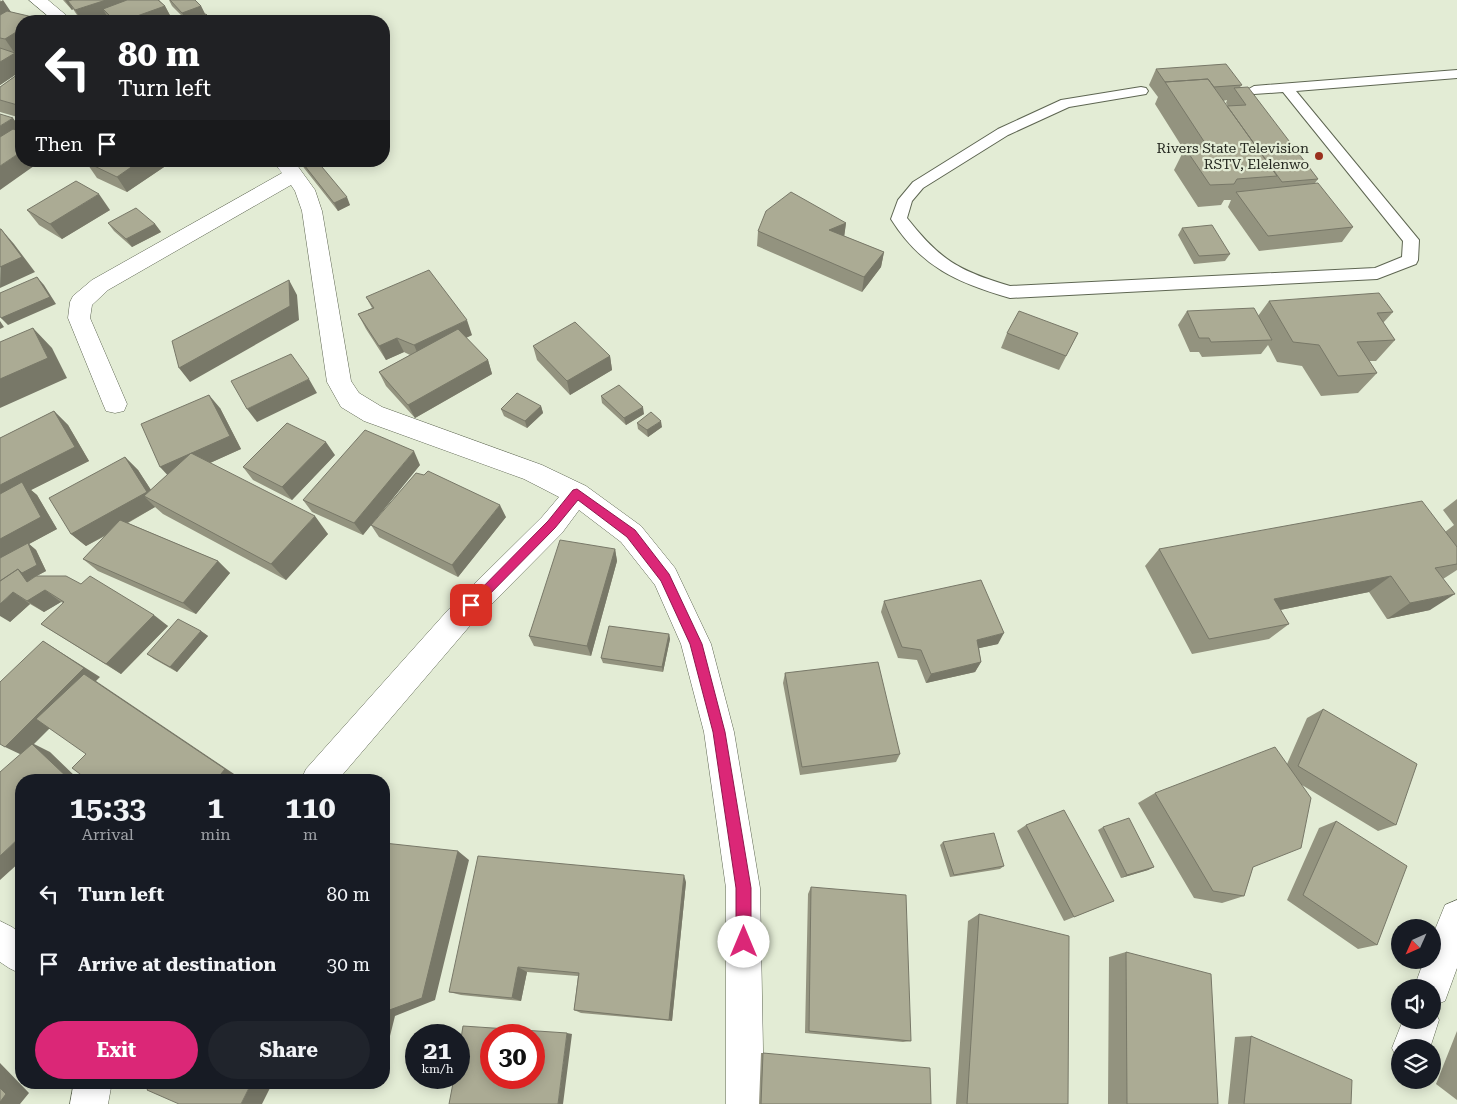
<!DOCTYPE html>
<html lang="en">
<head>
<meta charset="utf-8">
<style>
	body { margin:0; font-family:"Roboto Serif",serif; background:#20242c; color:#f1f3f6; height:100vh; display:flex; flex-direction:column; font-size:19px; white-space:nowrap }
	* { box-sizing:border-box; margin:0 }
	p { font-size:16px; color:#9ea1a6 }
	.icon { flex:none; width:28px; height:28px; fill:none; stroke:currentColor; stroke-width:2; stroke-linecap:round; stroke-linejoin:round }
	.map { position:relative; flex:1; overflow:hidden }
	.panel { position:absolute; left:15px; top:774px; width:375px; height:315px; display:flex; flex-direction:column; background:#171b24; border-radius:20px; box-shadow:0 2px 12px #0003 }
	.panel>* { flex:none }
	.guide { position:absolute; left:15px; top:15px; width:375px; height:152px; border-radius:20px; box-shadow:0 2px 12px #0003; background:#202124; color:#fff; overflow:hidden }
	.needle { width:32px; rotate:225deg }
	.tools { position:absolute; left:1391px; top:919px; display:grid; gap:10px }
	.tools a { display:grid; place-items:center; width:50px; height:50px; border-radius:50%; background:#171b24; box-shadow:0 2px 12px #0003; font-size:25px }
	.speed { position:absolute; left:405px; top:1024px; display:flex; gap:10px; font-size:25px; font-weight:700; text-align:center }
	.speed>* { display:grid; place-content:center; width:65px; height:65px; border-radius:50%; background:#171b24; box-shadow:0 2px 12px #0003; line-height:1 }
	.speed small { font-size:12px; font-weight:400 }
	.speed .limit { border:8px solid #d22; background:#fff; color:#111 }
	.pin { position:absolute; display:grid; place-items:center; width:42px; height:42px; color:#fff; margin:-21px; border-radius:10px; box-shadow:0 2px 8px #0006 }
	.me { position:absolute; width:55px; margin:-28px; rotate:0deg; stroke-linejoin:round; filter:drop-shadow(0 0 4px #0008) }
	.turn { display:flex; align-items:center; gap:18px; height:105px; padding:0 20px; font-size:22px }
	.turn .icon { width:65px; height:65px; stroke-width:2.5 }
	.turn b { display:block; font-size:35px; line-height:42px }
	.then { display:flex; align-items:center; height:48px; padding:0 20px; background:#0003; gap:10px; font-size:19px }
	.eta { display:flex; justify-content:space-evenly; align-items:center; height:85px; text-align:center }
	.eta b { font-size:30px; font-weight:700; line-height:35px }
	.cta { display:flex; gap:10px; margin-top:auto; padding:10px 20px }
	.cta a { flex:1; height:58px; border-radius:30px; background:#db2777; color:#fff; font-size:20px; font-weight:700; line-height:58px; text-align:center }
	.cta a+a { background:#20242c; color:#f1f3f6 }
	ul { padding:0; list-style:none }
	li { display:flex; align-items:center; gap:15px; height:70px; padding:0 20px }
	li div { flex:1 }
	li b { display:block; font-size:19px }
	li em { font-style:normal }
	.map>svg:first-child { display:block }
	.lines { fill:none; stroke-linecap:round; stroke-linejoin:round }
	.service-casing { stroke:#5e6652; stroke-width:2 }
	.minor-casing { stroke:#5e6652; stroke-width:1 }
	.service { fill:#fff; fill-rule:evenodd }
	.minor { fill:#fff; fill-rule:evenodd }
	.wall { fill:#93937f; fill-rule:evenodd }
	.shaded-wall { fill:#787868 }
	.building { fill:#abab94; stroke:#787868; fill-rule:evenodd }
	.route { fill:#db2777; stroke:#8e194d }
	.poi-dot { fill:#99301d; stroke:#e3ecd5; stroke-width:2 }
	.labels { text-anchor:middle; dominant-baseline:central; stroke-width:4.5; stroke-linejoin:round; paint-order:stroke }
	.far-poi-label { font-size:14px; fill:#262921; stroke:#e3ecd5; text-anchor:end }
</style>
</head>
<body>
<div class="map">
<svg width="1457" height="1104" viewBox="0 0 1457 1104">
	<rect width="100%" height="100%" fill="#e3ecd5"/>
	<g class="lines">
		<defs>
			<path id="service" d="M1457,70V78L1296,91L1419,240L1418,260L1416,264L1377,279L1010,298C958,283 921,267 891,219L898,200L913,182L998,129L1061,100L1141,87L1146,88L1148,91L1146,94L1069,107L1008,135L923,188L912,201L907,218C940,260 959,271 1010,286L1375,268L1402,257L1403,241L1283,92L1254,94L1247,90L1254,86Z"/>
			<path id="minor" d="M29,0H48L73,21H54Z
				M273,161H294L315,190L322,211L351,381L359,393L382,407L542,465L586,486L641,526L675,568L711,644L734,732L760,888L764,1104H726V888L704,732L681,644L655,585L621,542L579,510L562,533L468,628L338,780H301L306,769L448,610L542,517L559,497L524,479L364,421L341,407L327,382L302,211L295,191L291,185L108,290L92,305L90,318L127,404L124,411L115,413L106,411L103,404L68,318L70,302L73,296L92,280L282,173Z
				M1457,900V968L1445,1001L1432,1006V988H1414L1424,960H1432V937L1445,905Z
				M0,921L12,927L21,934V974L9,968L0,962Z
				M1432,1006L1439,1020L1430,1048H1400V1062L1398,1061L1392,1048L1403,1020H1432Z
				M74,1082H112L108,1104H70Z"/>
		</defs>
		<use href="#service" class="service-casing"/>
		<use href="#minor" class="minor-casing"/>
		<use href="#service" class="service"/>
		<use href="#minor" class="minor"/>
	</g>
	<path class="wall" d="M0,0L11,12L37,18L39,21H21V51L16,55L21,62V71L0,85Z
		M63,0H160H159L165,6L173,21H110L108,18L97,21H81L73,9L72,10Z
		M169,0H195L201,6L205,14L212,21H191L190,19L186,20L172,6Z
		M1156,69L1242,85L1240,87L1318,179L1315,183L1353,227L1342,242L1259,251L1228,207L1231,200H1224L1221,205L1198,207L1174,170L1184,150L1155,104L1158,97L1149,85ZM1227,100L1226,103L1228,106H1227L1223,101Z
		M21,72V118L0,112V87Z
		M173,161L127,192L97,178L86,162Z
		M300,161L350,205L338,211L304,168Z
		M27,210H110L62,239L39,225Z
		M108,223L155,224L161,232L132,247L114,231Z
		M846,223L844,236L884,252L881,267L862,292L757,246L758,231Z
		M1182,228L1230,254L1225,261L1194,264L1178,235Z
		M366,297L472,335L466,338L488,360L492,374L415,418L386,386L379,372L410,355L404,352L386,360L366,329L358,314L372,308Z
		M1269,301L1393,312L1383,323L1395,340L1376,361H1369L1377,373L1358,393L1321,396L1302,366L1277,362L1268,345L1261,354L1202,357L1199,352H1190L1178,325L1187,311L1258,316Z
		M1007,333H1078L1059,370L1001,348Z
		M533,346L610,356L612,370L570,395L537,360Z
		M601,396L644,414L626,425L602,403Z
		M541,406L543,413L527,428L504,416L501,409Z
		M220,408L241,449L210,463L328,534L286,580L163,514L155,507L128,523L218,561L230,573L196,614L98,571L83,559L105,536L86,546L71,534L125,457L138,470L151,490L167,475Z
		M54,411L68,425L89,461L31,490L37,495L57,529L29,544L36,550L46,571L31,579L81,584L168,626L121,674L41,624L63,603L61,602L44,612L30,604L10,622L0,438Z
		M637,423L662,427L648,437L638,429Z
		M335,455L292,500L253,480L243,467Z
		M420,465L363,535L312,512L303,500Z
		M1457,499V570L1443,579L1430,610L1387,619L1369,592L1280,610L1289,624L1269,639L1192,654L1145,566L1159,549L1445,532L1454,525L1443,510Z
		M506,517L458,577L379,537L371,525Z
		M615,549L617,561L591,656L534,646L529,636Z
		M884,601L998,644L979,648L981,662L975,672L926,683L917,660L898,658L881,612Z
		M201,631L208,636L177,672L154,659L147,654Z
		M669,634L670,639L663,672L603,663L601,658Z
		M785,673L900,754L896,762L800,775L783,683Z
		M1323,709L1396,825L1378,831L1302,785L1253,867L1244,896L1222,903L1194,898L1138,803L1155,793L1287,764L1307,718Z
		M1336,821L1377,945L1358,949L1287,900L1319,828Z
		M1026,825L1114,901L1064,921L1017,831Z
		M1103,827L1154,867L1148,870L1121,878L1098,830Z
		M943,842L1004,866L1000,869L950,877L940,845Z
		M686,882L672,1021L581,1013L574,1010L578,976L527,972L521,1001L461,995L449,992Z
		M811,887L911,1041L903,1042L805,1033L808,894Z
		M979,914L1068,1104H956L968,921Z
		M1126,952L1218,1104H1108L1109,957Z
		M1457,1031V1100L1436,1084Z
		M1251,1036L1351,1104H1228L1235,1037Z
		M761,1053H763L931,1104H759Z"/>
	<path class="shaded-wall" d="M3,0L13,15L0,25V2Z
		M65,0H101L68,1L73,9L72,10Z
		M106,0H160L111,17L103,9L108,18L97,21H82L75,10Z
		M165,6L173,21H123Z
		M201,6L205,14L186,20L182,13Z
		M37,18L39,21H32Z
		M21,29V51L16,55L5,39Z
		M15,53L21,62V71L0,85V62Z
		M13,118L21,129V135L0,150V126Z
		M21,152V161H41L0,190V166Z
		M140,161H173L127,192L117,177Z
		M99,194L110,210L62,239L50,224Z
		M347,197L350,205L338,211L334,203Z
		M846,223L844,238L829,230Z
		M155,224L161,232L132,247L126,239Z
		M1,229L14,244L35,272L0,288Z
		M884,252L881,267L862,292L864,277Z
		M37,277L44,285L56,304L8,325L1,318Z
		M289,280L297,295L299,320L190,382L179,368Z
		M467,320L472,335L420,359L414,345Z
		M0,321L4,327L0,329Z
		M33,328L52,348L67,378L0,408V379Z
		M397,338L404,352L386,360L379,346Z
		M610,356L612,370L570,395L567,381Z
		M488,360L492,374L415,418L408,405Z
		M309,379L317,393L257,422L247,409Z
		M209,395L220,408L241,449L172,480L160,467Z
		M541,406L543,413L527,428L525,421Z
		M643,407L644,414L626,425L624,418Z
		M54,411L68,425L89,461L31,490L37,495L57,529L29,544L36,550L46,571L31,579L45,590L61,602L44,612L27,601V582L0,560V485Z
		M661,421L662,427L648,437L647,430Z
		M326,442L335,455L292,500L282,487Z
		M414,451L420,465L363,535L354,523Z
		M125,457L138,470L160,504L144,496L155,507L86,546L71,534Z
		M500,505L506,517L458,577L452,565Z
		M315,516L328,534L286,580L271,564Z
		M615,549L617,561L591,656L587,646Z
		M218,561L230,573L196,614L183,603Z
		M1391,576L1369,592L1255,615L1274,599Z
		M13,592L30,604L10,622L0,616V604Z
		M1455,594L1430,610L1387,619L1410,603Z
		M154,615L168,626L121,674L106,664Z
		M201,631L208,636L177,672L170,667Z
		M1004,633L998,644L971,650L977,640Z
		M669,634L670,639L663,672L662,667Z
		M43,641L100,677L96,681L243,780H216L96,682L34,744L50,752L79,780H70L24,756L5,747Z
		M981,662L975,672L926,683L931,674Z
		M21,836V861L0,880V856Z
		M458,851L469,860L435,1000L395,1016L384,1060V1012Z
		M1154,867L1148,870L1121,878L1127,875Z
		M684,875L686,882L672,1021L669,1020Z
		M518,967L527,972L521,1001L512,998Z
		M567,1033L572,1034L563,1104H558Z
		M0,1063L29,1093L20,1104H0Z
		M252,1082H273L262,1104H241Z"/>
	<path class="building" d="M72,0H106L75,10L68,1Z
		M127,0H158L165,6L123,21H115L103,9Z
		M170,0H195L201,6L182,13Z
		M7,11L37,18L32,21H21V29L5,39L0,38V15Z
		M206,14L212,21H192L190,19Z
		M181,18L184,21H172Z
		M0,48L15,53L0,62Z
		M1226,64L1242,85L1214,87L1208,79L1165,82L1156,69Z
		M21,72V106L0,100V87Z
		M1208,79L1277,176L1237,179L1234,184L1210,185L1185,148L1207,146L1165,82Z
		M1248,87L1318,179L1282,182L1227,106L1246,105L1234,88Z
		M0,114L13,118L0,126Z
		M13,129L21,132V152L0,166V137Z
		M88,161H140L117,177L86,162Z
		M301,161H317L347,197L334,203Z
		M76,181L99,194L50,224L27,210Z
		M1318,183L1353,227L1268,236L1236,192Z
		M791,192L846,223L829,230L884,252L864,277L758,231L766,211Z
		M136,208L155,224L126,239L108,223Z
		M1212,225L1230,254L1199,256L1182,228Z
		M0,229H1L22,257L0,267Z
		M429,270L467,320L414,345L397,338L379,346L358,314L374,308L366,297Z
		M37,277L50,297L1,318L0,316V293Z
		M289,280L290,306L179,368L172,341Z
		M1379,293L1393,312L1377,313L1395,340L1357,342L1377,373L1338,376L1319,345L1293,342L1269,301Z
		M1254,308L1272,340L1211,342L1209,338H1199L1187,311Z
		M1019,311L1078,333L1066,356L1007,333Z
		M575,322L610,356L567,381L533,346Z
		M33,328L48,358L0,379V342Z
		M458,329L488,360L408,405L379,372Z
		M291,354L309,379L247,409L231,381Z
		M619,385L643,407L624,418L601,396Z
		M517,393L541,406L525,421L501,409Z
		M209,395L230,436L160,467L141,424Z
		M54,411L75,447L0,485V438Z
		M651,412L661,421L647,430L637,423Z
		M287,423L326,442L282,487L243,467Z
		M365,430L414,451L354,523L303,500Z
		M191,453L315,516L271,564L144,496Z
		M125,457L147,492L71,534L49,498Z
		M428,471L500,505L452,565L371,525L416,473L424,475Z
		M22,482L41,517L0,539V494Z
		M1422,501L1457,547V564L1435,568L1455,594L1410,603L1391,576L1274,599L1289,624L1209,639L1159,549Z
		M120,520L218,561L183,603L83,559Z
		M560,540L615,549L587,646L529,636Z
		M28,543L37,565L22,573L18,569L0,581V558Z
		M18,569L27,582L36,576H66L81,584L90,576L154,615L106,664L41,624L64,602L45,590L27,601L13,592L0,604V581Z
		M981,580L1004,633L977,640L981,662L931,674L921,650L902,647L884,601Z
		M178,619L201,631L170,667L147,654Z
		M609,626L669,634L662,667L601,658Z
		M43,641L84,668L5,747L0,744V682Z
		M878,662L900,754L802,767L785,673Z
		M84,674L225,769L216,780H88L72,768L86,754L36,719Z
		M1323,709L1417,764L1396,825L1298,766Z
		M32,744L70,780H21V836L0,856V772Z
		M1275,747L1311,798L1301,848L1253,867L1244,896L1213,891L1155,793Z
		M1064,810L1114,901L1074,917L1026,825Z
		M1129,818L1154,867L1127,875L1103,827Z
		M1336,821L1407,866L1377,945L1303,895Z
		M994,833L1004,866L954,875L943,842Z
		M384,843L458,851L422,998L384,1012Z
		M478,856L684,875L669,1020L574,1010L579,973L518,967L512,998L449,992Z
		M811,887L906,895L911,1041L809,1031Z
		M979,914L1069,936L1068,1104H967Z
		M1126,952L1211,974L1218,1104H1127Z
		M463,1026L567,1033L558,1104H449L454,1078H459V1051ZM491,1035H534V1078H491Z
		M1251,1036L1352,1080L1351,1104H1244Z
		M763,1053L930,1068L931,1104H761Z
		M151,1082H252L241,1104H179L147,1090Z
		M0,1088L6,1094L0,1102Z"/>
	<path class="route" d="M577,489L635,530L669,574L702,644L725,732L751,888V942L749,948L744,950L738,948L736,942V888L713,732L690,644L661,581L627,537L578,500L555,528L475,609L471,611L467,609L465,605L548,521L573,490Z"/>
	<circle class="poi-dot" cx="1319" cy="156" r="5"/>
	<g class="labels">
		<g class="far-poi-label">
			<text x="1309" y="148">Rivers State Television<tspan x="1309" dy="16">RSTV, Elelenwo</tspan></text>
		</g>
	</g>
</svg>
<div class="tools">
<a><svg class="needle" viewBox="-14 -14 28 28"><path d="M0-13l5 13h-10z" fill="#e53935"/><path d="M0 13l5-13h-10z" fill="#9ea1a6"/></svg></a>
<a><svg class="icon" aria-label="sound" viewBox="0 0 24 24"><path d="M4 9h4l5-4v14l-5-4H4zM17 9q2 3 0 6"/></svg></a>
<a><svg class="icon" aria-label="layers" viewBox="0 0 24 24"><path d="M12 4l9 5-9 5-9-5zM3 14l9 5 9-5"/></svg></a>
</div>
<div class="speed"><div>21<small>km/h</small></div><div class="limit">30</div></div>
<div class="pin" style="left:471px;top:605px;background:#d93025"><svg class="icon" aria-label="arrive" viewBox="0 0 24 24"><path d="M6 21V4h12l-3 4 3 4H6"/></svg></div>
<svg class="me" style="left:744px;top:942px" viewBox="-20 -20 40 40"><circle r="19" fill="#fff"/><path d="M0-13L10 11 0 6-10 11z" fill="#db2777"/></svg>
<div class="guide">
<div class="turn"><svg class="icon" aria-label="left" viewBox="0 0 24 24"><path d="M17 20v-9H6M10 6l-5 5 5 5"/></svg><div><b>80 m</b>Turn left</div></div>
<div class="then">Then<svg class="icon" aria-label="arrive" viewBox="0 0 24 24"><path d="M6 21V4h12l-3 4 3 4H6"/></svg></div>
</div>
<section class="panel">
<div class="eta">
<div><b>15:33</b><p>Arrival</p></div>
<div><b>1</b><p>min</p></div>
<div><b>110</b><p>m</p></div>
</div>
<ul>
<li><svg class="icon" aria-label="left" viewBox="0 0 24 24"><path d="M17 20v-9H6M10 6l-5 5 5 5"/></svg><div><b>Turn left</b></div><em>80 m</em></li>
<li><svg class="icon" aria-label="arrive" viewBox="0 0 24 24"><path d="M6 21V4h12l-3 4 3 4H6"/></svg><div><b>Arrive at destination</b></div><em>30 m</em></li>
</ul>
<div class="cta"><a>Exit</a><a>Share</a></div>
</section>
</div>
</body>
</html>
